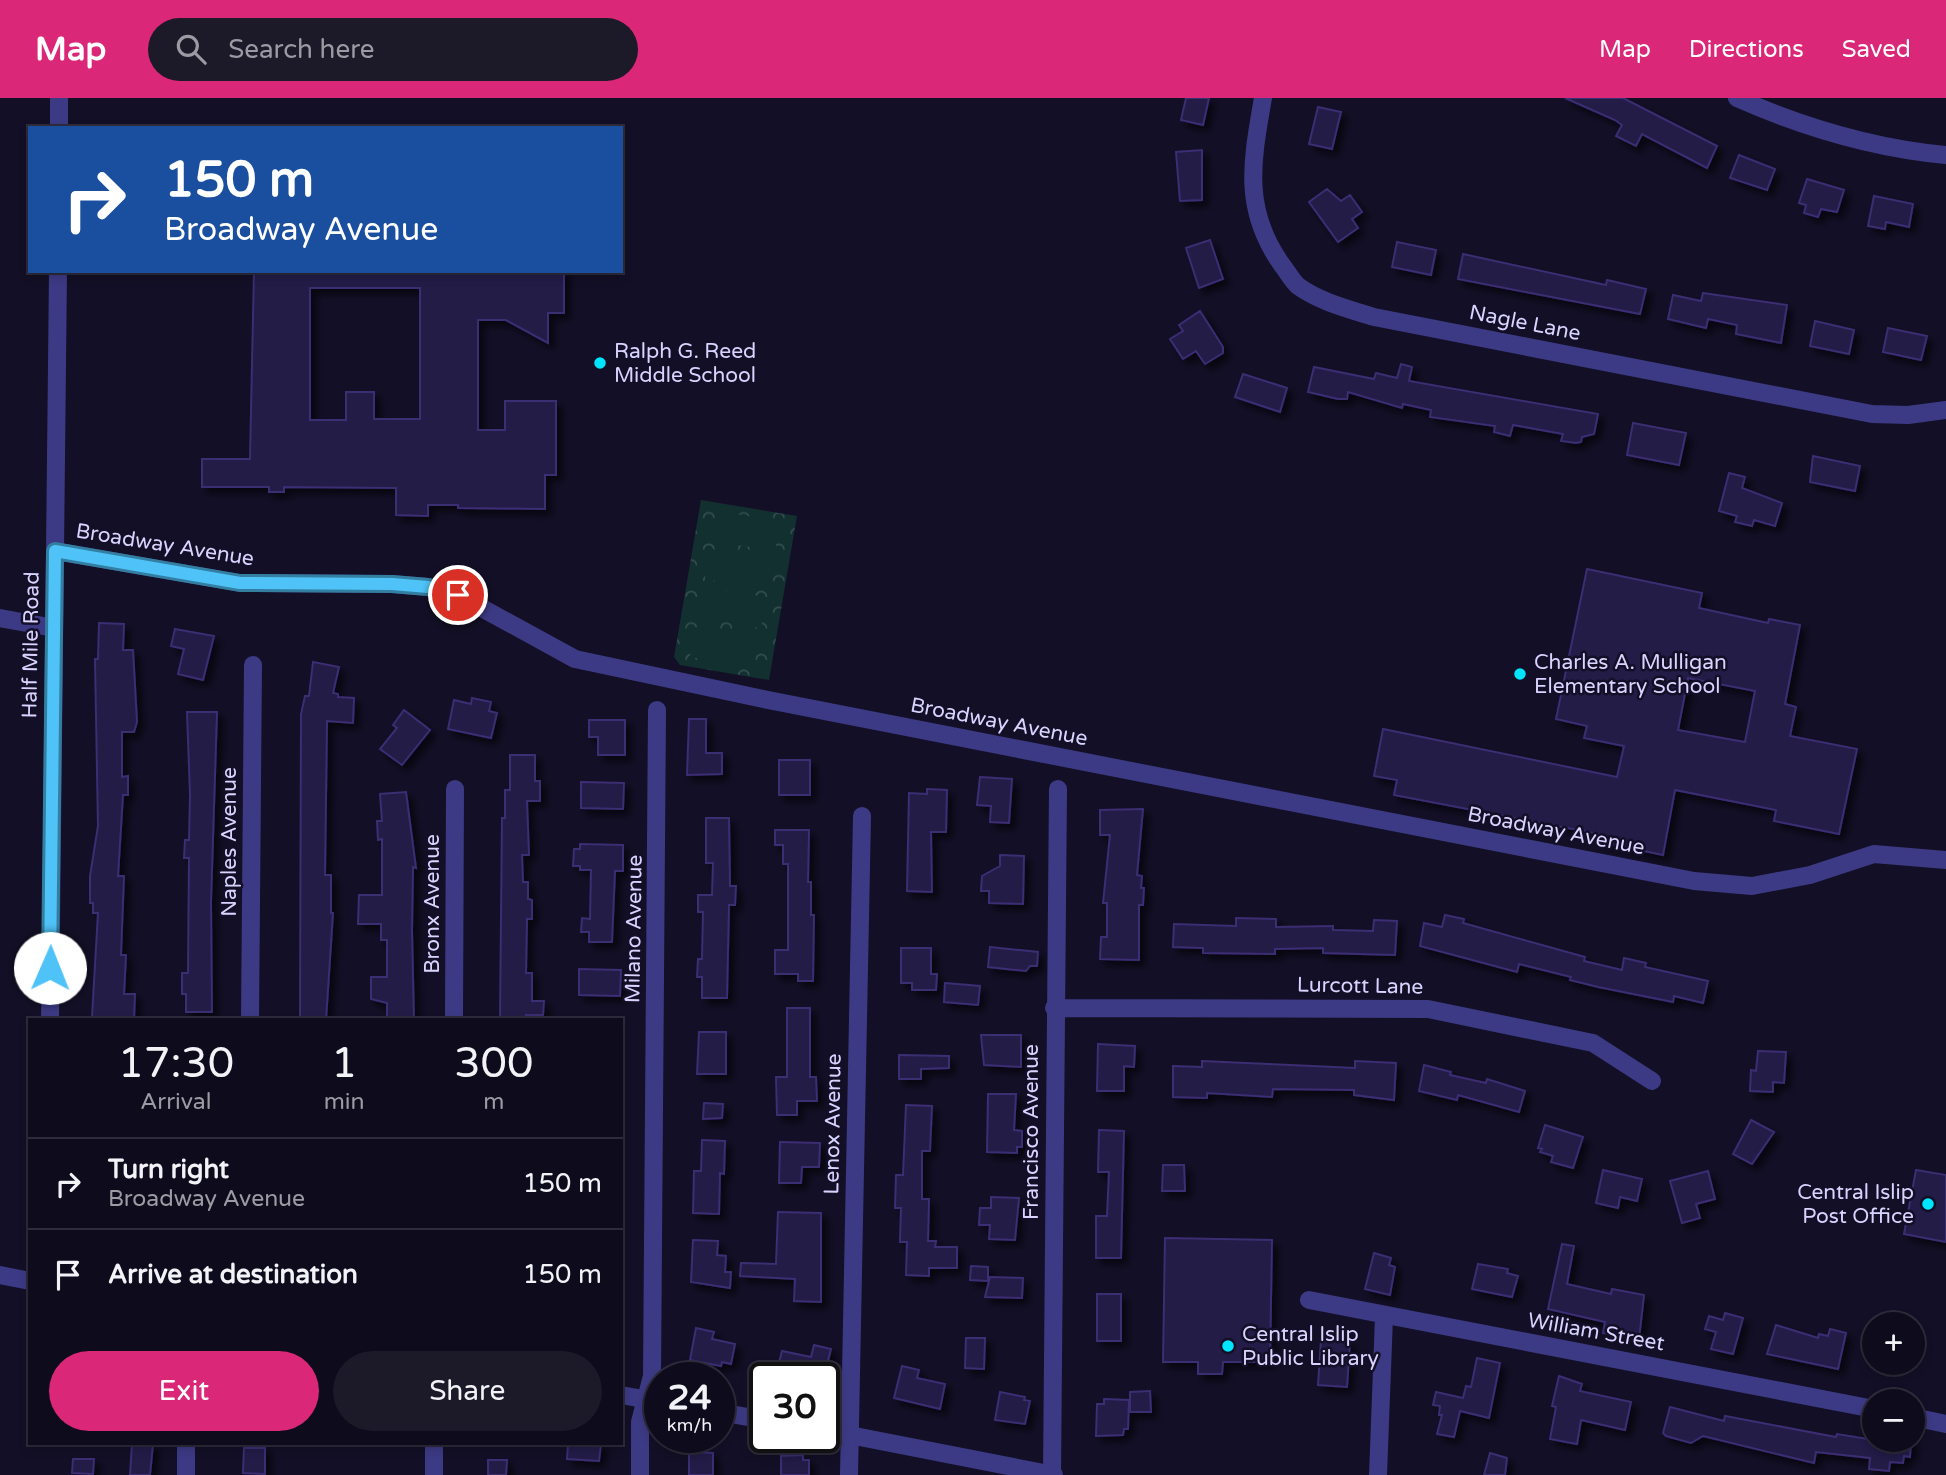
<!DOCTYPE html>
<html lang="en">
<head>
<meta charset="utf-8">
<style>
	body { margin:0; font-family:"Varela Round",sans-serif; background:#1c1929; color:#f1f3f6; height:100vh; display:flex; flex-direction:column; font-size:26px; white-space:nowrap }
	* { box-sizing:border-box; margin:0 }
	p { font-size:23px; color:#9b9ba3 }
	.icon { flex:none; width:38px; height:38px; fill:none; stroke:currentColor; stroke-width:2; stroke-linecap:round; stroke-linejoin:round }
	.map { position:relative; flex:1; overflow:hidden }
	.sheet { position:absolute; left:28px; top:920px; width:595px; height:427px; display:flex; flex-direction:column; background:#0e0b1c; border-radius:0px; box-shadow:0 4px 10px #0003,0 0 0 2px #2e2b3b }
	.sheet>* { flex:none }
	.top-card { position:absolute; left:28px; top:28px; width:595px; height:147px; border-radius:0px; box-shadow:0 4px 10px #0003,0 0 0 2px #2e2b3b; background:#1a4fa0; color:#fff; overflow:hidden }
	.controls { position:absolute; left:1862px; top:1214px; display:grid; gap:14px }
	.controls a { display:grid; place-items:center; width:63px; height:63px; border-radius:50%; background:#0e0b1c; box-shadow:0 4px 10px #0003,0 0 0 2px #2e2b3b; font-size:35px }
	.speed { position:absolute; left:644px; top:1264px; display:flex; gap:14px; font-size:35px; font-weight:700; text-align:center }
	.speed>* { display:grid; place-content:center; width:91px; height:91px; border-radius:50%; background:#0e0b1c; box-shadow:0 4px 10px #0003,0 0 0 2px #2e2b3b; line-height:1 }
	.speed small { font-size:18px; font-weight:400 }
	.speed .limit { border:4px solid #111; border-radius:10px; background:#fff; color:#111 }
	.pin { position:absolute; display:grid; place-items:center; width:60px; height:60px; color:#fff; margin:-30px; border:4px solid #fff; border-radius:50%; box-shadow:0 2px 7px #0007 }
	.me { position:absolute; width:77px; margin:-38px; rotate:1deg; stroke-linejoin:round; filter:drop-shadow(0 0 5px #0008) }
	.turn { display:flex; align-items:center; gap:24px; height:147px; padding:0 21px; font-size:32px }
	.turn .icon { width:91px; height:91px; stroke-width:2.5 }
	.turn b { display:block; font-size:49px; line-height:60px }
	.eta { display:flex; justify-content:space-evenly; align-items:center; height:119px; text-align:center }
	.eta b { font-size:42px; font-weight:600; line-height:49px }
	.button { display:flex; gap:14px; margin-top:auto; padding:14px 21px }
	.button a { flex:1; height:80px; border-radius:42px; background:#db2777; color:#fff; font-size:28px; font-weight:600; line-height:80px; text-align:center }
	.button a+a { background:#1c1929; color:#f1f3f6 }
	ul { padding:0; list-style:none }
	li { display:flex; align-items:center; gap:21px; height:91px; padding:0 21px; border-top:2px solid #2e2b3b }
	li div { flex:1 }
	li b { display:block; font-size:26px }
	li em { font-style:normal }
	header { display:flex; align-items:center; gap:42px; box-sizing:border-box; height:98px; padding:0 35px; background:#db2777; color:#fff }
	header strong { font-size:33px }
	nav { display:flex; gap:38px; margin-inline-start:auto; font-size:24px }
	.search { width:490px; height:63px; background:#1c1929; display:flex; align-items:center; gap:18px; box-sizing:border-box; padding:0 24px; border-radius:38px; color:#9b9ba3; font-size:26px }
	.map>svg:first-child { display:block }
	.park { fill:url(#park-crowns) }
	.pitch { fill:#12302f }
	.building { fill:#241b47; stroke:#3b2d73; stroke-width:2; fill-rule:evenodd; filter:url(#shadow) }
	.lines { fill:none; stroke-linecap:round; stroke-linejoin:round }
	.minor { stroke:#3d3a85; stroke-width:18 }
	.tertiary { stroke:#3d3a85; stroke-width:18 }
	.route-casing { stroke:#337fa1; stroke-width:18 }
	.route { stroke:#4fc3f7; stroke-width:12 }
	.poi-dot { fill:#00e5ff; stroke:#130f26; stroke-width:2.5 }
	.labels { text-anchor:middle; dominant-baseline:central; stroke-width:5; stroke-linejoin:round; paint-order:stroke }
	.street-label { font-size:21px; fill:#d9d4ff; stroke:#130f26 }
	.poi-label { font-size:21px; fill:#d9d4ff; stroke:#130f26; text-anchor:start }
</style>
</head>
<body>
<header>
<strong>Map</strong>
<div class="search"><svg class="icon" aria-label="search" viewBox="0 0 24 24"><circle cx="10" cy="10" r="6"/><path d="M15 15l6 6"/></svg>Search here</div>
<nav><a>Map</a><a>Directions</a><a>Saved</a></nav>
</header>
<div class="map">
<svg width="1946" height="1377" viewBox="0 0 1946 1377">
	<defs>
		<pattern id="park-crowns" width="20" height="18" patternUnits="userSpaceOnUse" patternTransform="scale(1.75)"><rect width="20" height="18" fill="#12302f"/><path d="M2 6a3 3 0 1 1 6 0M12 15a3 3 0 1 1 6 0" fill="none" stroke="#344d4e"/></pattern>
		<filter id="shadow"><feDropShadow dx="5.5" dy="5.5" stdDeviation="3.5" flood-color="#0009"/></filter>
	</defs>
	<rect width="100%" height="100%" fill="#130f26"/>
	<path class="park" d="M701,402L797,418L769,582L680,567L674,559Z"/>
	<path class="pitch" d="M716,413L780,423L775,453L712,443Z
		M710,451L773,462L768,492L705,481Z
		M702,489L766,499L761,530L697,519Z
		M695,529L759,539L754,569L690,559Z"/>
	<path class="building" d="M1186,0H1209L1203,27L1181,22Z
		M1565,0H1623L1717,48L1707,70L1642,36L1636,48L1616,38L1622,27L1615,22Z
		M1318,9L1341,14L1332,51L1309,46Z
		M1202,52V102L1180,103L1176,54Z
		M1739,57L1775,71L1767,92L1730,80Z
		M1807,81L1844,92L1837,114L1821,111L1818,119L1804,115L1806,107L1799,105Z
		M1327,91L1341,103L1350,97L1362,114L1352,121L1358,130L1338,144L1309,104Z
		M1874,98L1913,106L1909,129L1886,124L1885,131L1868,128Z
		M1210,142L1223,181L1199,190L1186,150Z
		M1397,144L1436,152L1431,177L1392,169Z
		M1463,156L1606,187L1607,182L1646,191L1640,216L1458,181Z
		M254,173H564V215H548V245L506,222H478V332H505V303H556V377H545V411L458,410V407H428V418L396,417V390L284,389V394H269V389H202V361H250ZM310,190H420V321H374V294H346V322H310Z
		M1703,195L1787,207L1781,245L1736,236L1737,227L1708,221L1706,230L1668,221L1673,197L1701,203Z
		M1200,213L1223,249V255L1205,266L1196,253L1183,261L1170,241L1183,233L1179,227Z
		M1815,223L1854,232L1849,256L1810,248Z
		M1888,230L1927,238L1921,262L1883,254Z
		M1401,266L1412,269L1409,283L1598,316L1594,336L1582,339L1581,344L1576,345L1561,343L1563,336L1513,327L1510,338L1494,334L1495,328L1430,319L1431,312L1403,306L1402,310L1348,294L1347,301H1338L1308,294L1314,269L1374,281L1376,275L1397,280Z
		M1243,276L1287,290L1280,314L1235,299Z
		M1633,325L1686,335L1679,367L1627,357Z
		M1813,358L1860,368L1855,393L1810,384Z
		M1729,375L1745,379L1742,390L1782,405L1775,428L1754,422L1752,428L1735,424L1737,418L1719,413Z
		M1587,471L1702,495L1699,510L1768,525L1769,521L1800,527L1785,606L1796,609L1790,638L1857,651L1839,736L1774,723L1776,712L1675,692L1663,757L1597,743L1599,736L1394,697L1397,682L1374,678L1383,631L1617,679L1624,648L1584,640L1587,628L1556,621ZM1688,580L1755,593L1745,644L1678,632Z
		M99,525L124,526L123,552H133L137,624L134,634H122V679L128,678V697H123L118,778H124L121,857H126L124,896H135L134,922L92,919L98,815H93V805H90V778L98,728L95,561H98Z
		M175,531L214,538L203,582L178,576L184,551L171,548Z
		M313,564L339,569L333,595L338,596V599L354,600L353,625L327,623L325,777H331V815H333L326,922H300L301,616L305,598H309Z
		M472,600L491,604L489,613L497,615L491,640L448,631L454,602L471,606Z
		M404,612L430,632L402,667L380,651L397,630L393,627Z
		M187,614H217L211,804L212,914H186V896H182V875H188L189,760H184L185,742H189L190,697Z
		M689,621H706V655H722V676L687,677Z
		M589,622H625V657H598V639H589Z
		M510,657H535V683H540V703H527L529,757H522L523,784H528V801L532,802V821H527L526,875H532V903H544L543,917H526V922H500L502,720H505V692H510Z
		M779,662H810V697H779Z
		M980,679L1012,681L1009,725L990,724L991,708L977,707Z
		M581,684L624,685L623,711L581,710Z
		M927,691L947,692L946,734H931L932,794L907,793L909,695L927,696Z
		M406,694L416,770L413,769L412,833L414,922H387V905L371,901V879H387V842H381V826H358L359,797H382V741L378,742L377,723H382L380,696Z
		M1143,711L1137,777L1142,778L1141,790H1144L1143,807H1139V862L1100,861L1101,839H1107V805H1103L1110,737H1100V712Z
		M706,720H729L730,788H736L735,807H729L727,900H702V879H697L698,861H702L703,814H698V797H712L713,765H706Z
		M775,732H809L808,784H811V817H814L813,883H798V876H775V852H788V766H783V747H775Z
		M580,746L623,747V773H615L612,844H589V834H581L582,820L590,821L591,772H580V768H573L574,751H580Z
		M1000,757L1024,758L1023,806L989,805V793H981L982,778L1000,768Z
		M1445,817L1464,821L1463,825L1585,859L1584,863L1622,872L1624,860L1646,865L1645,869L1708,883L1703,905L1674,898L1673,904L1598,889L1570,882L1571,879L1519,866L1517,874L1420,848L1424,825L1442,829Z
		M1236,820L1276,821V829L1333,828V832L1373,833L1374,822L1397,823L1395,857L1323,855V850L1275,851V856L1203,855V850L1173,849L1174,826L1236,828Z
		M990,849L1038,854L1037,868H1030L1026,873L988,869Z
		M901,850H931V876H937L936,892H912V885H901Z
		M579,871L621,872L620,898L579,897Z
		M945,885L980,888L978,907L944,904Z
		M787,910H810V979H816L817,1003H797V1017H777L776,979H787Z
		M699,934H726V976H697Z
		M981,937H1021V969L984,967Z
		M1098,946L1135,948L1134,969L1124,968V993H1097Z
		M1758,953L1786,954L1784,985L1773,984V994L1750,993L1751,972L1756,973Z
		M899,957L949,958V970L921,971V981H899Z
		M1202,963L1355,970V963L1396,965L1394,1002L1354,997V992L1273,991L1272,999L1207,995V1000L1173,999V968L1202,969Z
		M1424,967L1451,974L1450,977L1486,985L1487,981L1525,993L1519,1014L1458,997L1457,1002L1419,993Z
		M988,996H1016L1014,1032L1022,1033V1049H1017V1055L987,1054Z
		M704,1005L723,1006L722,1020L703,1021Z
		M906,1007L932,1008L930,1053H922V1101H929L928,1143H936L935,1149H957V1170H929V1178L906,1177L907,1144H900L901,1110H895L896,1077H903Z
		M1751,1022L1774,1034L1752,1066L1733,1056Z
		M1545,1027L1583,1039L1573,1070L1551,1064L1553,1058L1540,1054L1542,1051L1538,1050Z
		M1099,1032L1124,1033L1121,1160H1096V1118H1107L1109,1074H1098Z
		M702,1042L725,1043L724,1076L720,1075L719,1116L693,1115L694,1073H701Z
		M780,1044L820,1045L819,1069H802L801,1085H779Z
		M1163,1067H1184L1185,1093H1162Z
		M1603,1072L1642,1081L1637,1103L1620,1099L1618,1110L1596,1105Z
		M1916,1072L1946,1077V1144L1904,1136Z
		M1708,1073L1715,1101L1696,1106L1700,1120L1682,1125L1670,1083Z
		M991,1099L1019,1100L1015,1142L989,1141L990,1127H979L980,1110H991Z
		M778,1114L821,1115V1204L794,1203L795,1181L740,1178L741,1165L776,1166Z
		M1165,1140L1272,1142L1270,1264H1223L1222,1276H1198V1264H1163Z
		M693,1142L718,1143L717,1157L726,1158L725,1174H731L730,1190L691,1184Z
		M1562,1146L1574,1148L1567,1186L1611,1196L1612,1191L1644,1197L1639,1241L1603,1235L1605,1224L1548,1211Z
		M1374,1155L1391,1160L1389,1167L1395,1169L1390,1197L1365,1191Z
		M1478,1166L1508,1171L1507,1175L1518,1178L1512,1199L1472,1191Z
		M971,1168L988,1169V1183L970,1182Z
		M990,1179L1023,1180L1022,1200L985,1199Z
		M1097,1196H1121V1243H1097Z
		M1725,1215L1743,1220L1733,1256L1711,1251L1716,1234L1705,1231L1709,1218L1723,1222Z
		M1776,1227L1818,1240L1819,1236L1828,1238L1830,1231L1846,1235L1838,1271L1767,1256Z
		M696,1230L714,1234L712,1241L735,1246L731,1266L722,1264L721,1268L690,1262Z
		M966,1240H985L984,1271L965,1270Z
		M1321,1242L1350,1244L1347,1289L1318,1287Z
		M814,1247L831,1251L824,1279H794L795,1276L777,1272L782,1253L811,1259Z
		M1477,1260L1500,1265L1489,1320L1460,1313L1454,1339L1437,1336L1442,1317H1439L1440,1308L1433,1307L1436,1294L1463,1300L1466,1288L1471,1289Z
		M902,1268L919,1272L917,1280L945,1286L940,1311L894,1300Z
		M1559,1278L1582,1286L1580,1293L1631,1304L1625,1332L1581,1322L1577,1346L1550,1341L1556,1309L1552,1308Z
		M1150,1293L1151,1314H1130V1294Z
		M1000,1294L1025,1299L1024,1302L1030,1303L1025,1326L995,1322Z
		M1104,1301L1129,1302L1128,1331H1124L1123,1337L1096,1338L1097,1306H1104Z
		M1670,1309L1724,1323L1725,1318L1836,1339L1837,1336L1874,1342H1911L1910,1359L1904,1358L1903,1365L1890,1364L1889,1373L1869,1371L1870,1360L1816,1354L1814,1365L1703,1338L1691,1345L1666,1338L1663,1335Z
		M132,1346H153L150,1377H130Z
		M568,1346H601L599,1363L567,1361Z
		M244,1350H265V1376L243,1375Z
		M689,1354L713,1355V1377H689Z
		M1490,1355L1507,1360L1505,1377H1484Z
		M803,1357V1362H809V1377H781V1358Z
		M73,1361H94L93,1376L72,1375Z
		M488,1362H507L506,1377H488Z"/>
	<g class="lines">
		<path class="minor" d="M59,0V30
			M1263,0C1252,63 1242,111 1282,167C1287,173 1292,183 1298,188C1320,204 1349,211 1374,219L1872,316L1908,317L1946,312
			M1737,0C1805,30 1872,50 1946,57
			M55,453L240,485L392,486L428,489L458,497L575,561L768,602L1694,783L1752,788L1810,777L1874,756L1946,762
			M0,520L54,530
			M1054,910L1428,911L1593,945L1652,983
			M50,922L58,173
			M250,922L253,567
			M454,922L455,691
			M1309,1202L1874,1311
			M1913,1319L1946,1326
			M186,1377V1346
			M434,1377V1346
			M640,1377V1324L652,1278L657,612
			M849,1377L862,718
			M1052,1377L1058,691
			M1378,1377L1384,1219"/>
		<path class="tertiary" d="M0,1177L30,1183
			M621,1297L660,1304
			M719,1314L765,1322
			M824,1332L1054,1377"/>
	</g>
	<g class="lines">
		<defs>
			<path id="route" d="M50,870L55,453L240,485L392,486L428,489L458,497"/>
		</defs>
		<use href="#route" class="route-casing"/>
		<use href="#route" class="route"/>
	</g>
	<g class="poi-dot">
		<circle cx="600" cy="265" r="7"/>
		<circle cx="1520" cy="576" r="7"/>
		<circle cx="1928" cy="1106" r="7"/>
		<circle cx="1228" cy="1248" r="7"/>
	</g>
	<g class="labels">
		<g class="street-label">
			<text transform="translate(1525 225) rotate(11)">Nagle Lane</text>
			<text transform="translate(165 447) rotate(9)">Broadway Avenue</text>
			<text transform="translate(31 547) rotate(-89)">Half Mile Road</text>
			<text transform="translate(999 624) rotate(11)">Broadway Avenue</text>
			<text transform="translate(1556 733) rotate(11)">Broadway Avenue</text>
			<text transform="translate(229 744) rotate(-90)">Naples Avenue</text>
			<text transform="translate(432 806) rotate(-90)">Bronx Avenue</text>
			<text transform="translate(634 831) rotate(-89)">Milano Avenue</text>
			<text transform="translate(1360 888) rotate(1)">Lurcott Lane</text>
			<text transform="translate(833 1026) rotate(-89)">Lenox Avenue</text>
			<text transform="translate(1031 1034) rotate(-90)">Francisco Avenue</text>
			<text transform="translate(1596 1234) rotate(10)">William Street</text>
		</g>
		<g class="poi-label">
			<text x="614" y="253">Ralph G. Reed<tspan x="614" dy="24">Middle School</tspan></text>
			<text x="1534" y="564">Charles A. Mulligan<tspan x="1534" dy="24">Elementary School</tspan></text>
			<text x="1914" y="1094" text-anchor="end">Central Islip<tspan x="1914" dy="24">Post Office</tspan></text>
			<text x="1242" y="1236">Central Islip<tspan x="1242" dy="24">Public Library</tspan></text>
		</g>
	</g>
</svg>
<div class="controls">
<a>+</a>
<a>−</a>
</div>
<div class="speed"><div>24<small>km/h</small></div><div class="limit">30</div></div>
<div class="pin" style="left:458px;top:497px;background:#d93025"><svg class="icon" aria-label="arrive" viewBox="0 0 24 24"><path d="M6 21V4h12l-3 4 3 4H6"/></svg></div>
<svg class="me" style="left:50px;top:870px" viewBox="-20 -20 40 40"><circle r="19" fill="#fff"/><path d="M0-13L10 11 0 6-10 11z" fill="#4fc3f7"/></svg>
<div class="top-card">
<div class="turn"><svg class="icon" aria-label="right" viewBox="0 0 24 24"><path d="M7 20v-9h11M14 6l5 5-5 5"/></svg><div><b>150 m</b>Broadway Avenue</div></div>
</div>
<section class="sheet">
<div class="eta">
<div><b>17:30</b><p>Arrival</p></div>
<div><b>1</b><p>min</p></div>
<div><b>300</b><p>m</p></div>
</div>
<ul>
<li><svg class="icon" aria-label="right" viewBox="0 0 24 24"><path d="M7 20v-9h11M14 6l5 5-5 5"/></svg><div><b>Turn right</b><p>Broadway Avenue</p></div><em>150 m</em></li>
<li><svg class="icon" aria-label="arrive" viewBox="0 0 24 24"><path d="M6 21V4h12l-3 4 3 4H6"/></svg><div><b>Arrive at destination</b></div><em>150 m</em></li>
</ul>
<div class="button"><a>Exit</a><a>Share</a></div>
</section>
</div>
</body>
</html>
